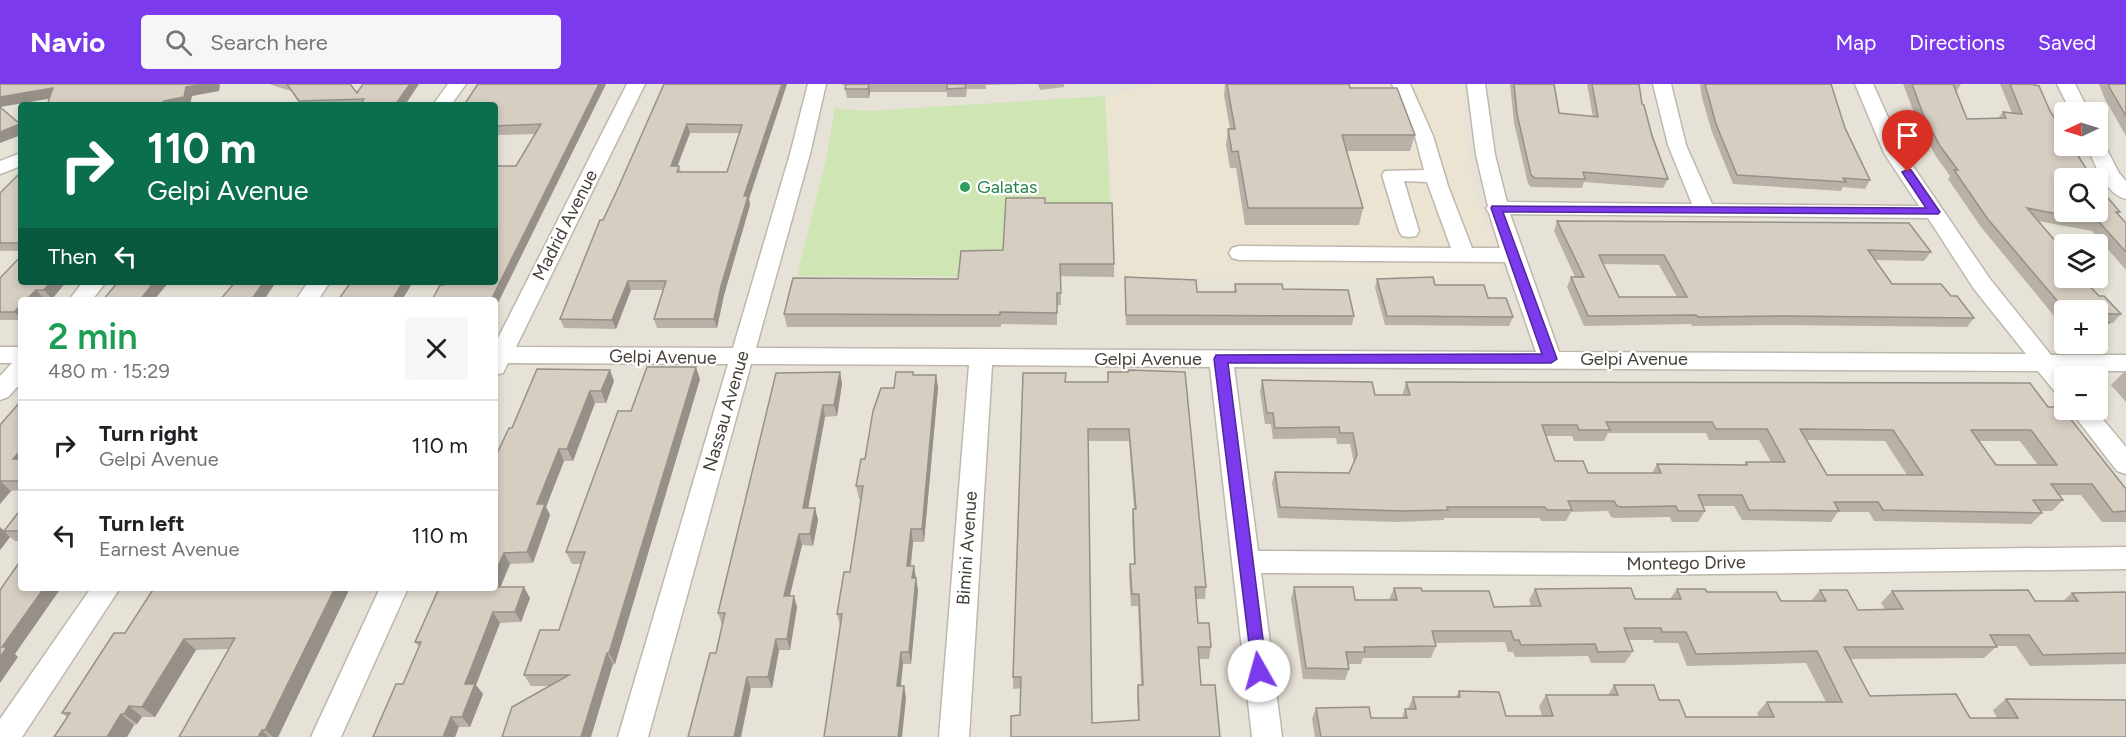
<!DOCTYPE html>
<html lang="en">
<head>
<meta charset="utf-8">
<style>
	body { margin:0; font-family:Figtree,sans-serif; background:#f6f6f6; color:#202124; height:100vh; display:flex; flex-direction:column; font-size:22px; white-space:nowrap }
	* { box-sizing:border-box; margin:0 }
	p { font-size:20px; color:#757577 }
	.icon { flex:none; width:33px; height:33px; fill:none; stroke:currentColor; stroke-width:2; stroke-linecap:round; stroke-linejoin:round }
	.map { position:relative; flex:1; overflow:hidden }
	.drawer { position:absolute; left:18px; top:213px; width:480px; height:294px; display:flex; flex-direction:column; background:#fff; border-radius:6px; box-shadow:0 3px 9px #0003 }
	.drawer>* { flex:none }
	.guide { position:absolute; left:18px; top:18px; width:480px; height:183px; border-radius:6px; box-shadow:0 3px 9px #0003; background:#0b6e4f; color:#fff; overflow:hidden }
	.needle { width:39px; rotate:266deg }
	.buttons { position:absolute; left:2054px; top:18px; display:grid; gap:12px }
	.buttons a { display:grid; place-items:center; width:54px; height:54px; border-radius:6px; background:#fff; box-shadow:0 3px 9px #0003; font-size:30px }
	.pin { position:absolute; display:grid; place-items:center; width:51px; height:51px; color:#fff; margin:-62px -26px; border-radius:50% 50% 50% 0; rotate:-45deg; box-shadow:0 0 6px #0007 }
	.pin .icon { rotate:45deg }
	.me { position:absolute; width:66px; margin:-33px; rotate:353deg; stroke-linejoin:round; filter:drop-shadow(0 0 4px #0008) }
	.turn { display:flex; align-items:center; gap:21px; height:126px; padding:0 30px; font-size:27px }
	.turn .icon { width:78px; height:78px; stroke-width:2.5 }
	.turn b { display:block; font-size:42px; line-height:51px }
	.then { display:flex; align-items:center; height:57px; padding:0 30px; background:#0003; gap:12px; font-size:22px }
	.round { display:grid; place-items:center; flex:none; width:63px; height:63px; border-radius:6px; background:#f6f6f6 }
	.headline { display:flex; align-items:center; justify-content:space-between; height:102px; padding:0 30px }
	h1 { font-size:36px; font-weight:600; line-height:45px; color:#1e9e55 }
	ul { padding:0; list-style:none }
	li { display:flex; align-items:center; gap:18px; height:90px; padding:0 30px; border-top:2px solid #e0e0e0 }
	li div { flex:1 }
	li b { display:block; font-size:22px }
	li em { font-style:normal }
	header { display:flex; align-items:center; gap:36px; box-sizing:border-box; height:84px; padding:0 30px; background:#7c3aed; color:#fff }
	header strong { font-size:28px }
	nav { display:flex; gap:33px; margin-inline-start:auto; font-size:21px }
	.search { width:420px; height:54px; background:#f6f6f6; display:flex; align-items:center; gap:15px; box-sizing:border-box; padding:0 21px; border-radius:6px; color:#757577; font-size:22px }
	.map>svg:first-child { display:block }
	.residential { fill:#e7e2d7; fill-rule:evenodd }
	.education { fill:#ebe4d3 }
	.green { fill:#cfe5b4 }
	.lines { fill:none; stroke-linecap:round; stroke-linejoin:round }
	.minor-casing { stroke:#beb7ac; stroke-width:3 }
	.minor { fill:#fff; fill-rule:evenodd }
	.wall { fill:#b9b1a7; fill-rule:evenodd }
	.shaded-wall { fill:#969088 }
	.building { fill:#d7cec2; stroke:#969088; stroke-width:1.5; fill-rule:evenodd }
	.route { fill:#7c3aed; stroke:#51269a; stroke-width:1.5 }
	.leisure-dot { fill:#2e9e5b; stroke:#fff; stroke-width:2 }
	.labels { text-anchor:middle; dominant-baseline:central; stroke-width:4.5; stroke-linejoin:round; paint-order:stroke }
	.leisure-label { font-size:18px; fill:#27864d; stroke:#fff; text-anchor:start }
	.street-label { font-size:18px; fill:#464037; stroke:#fff }
</style>
</head>
<body>
<header>
<strong>Navio</strong>
<div class="search"><svg class="icon" aria-label="search" viewBox="0 0 24 24"><circle cx="10" cy="10" r="6"/><path d="M15 15l6 6"/></svg>Search here</div>
<nav><a>Map</a><a>Directions</a><a>Saved</a></nav>
</header>
<div class="map">
<svg width="2126" height="653" viewBox="0 0 2126 653">
	<rect width="100%" height="100%" fill="#f3f0e9"/>
	<path class="residential" d="M0,0H2126V653H0ZM21,21H495V198H21ZM2064,28H2097V62H2064ZM2064,94H2097V128H2064ZM2064,160H2097V194H2064ZM21,216H495V504H21ZM2064,226H2097V260H2064ZM2064,292H2097V326H2064Z"/>
	<path class="education" d="M1156,0H1465L1464,41L1473,99L1505,195L1118,194L1105,12Z"/>
	<path class="green" d="M1105,12L1114,193L797,192L826,75L835,24L866,27Z"/>
	<g class="lines">
		<defs>
			<path id="minor" d="M448,0H466L451,21H433Z
				M627,0H645L516,263L733,264L790,70L808,0H826L810,70L756,264L1536,268L1505,178L1239,176L1232,174L1229,169L1232,164L1239,162L1451,164L1427,98L1404,97L1419,147L1416,152L1409,153L1402,152L1399,147L1382,91L1385,87L1424,86L1415,52L1392,0H1410L1433,52L1448,102L1472,164H1500L1489,129L1486,124L1488,122L1476,71L1467,0H1485L1495,71L1507,118L1692,120L1668,61L1653,0H1671L1686,61L1712,120L1919,122L1884,69L1855,0H1873L1904,69L1990,195L2051,271H2126V287H2064L2069,292H2064V311L2056,309L2038,287L1234,283L1258,467L1631,469L2126,463V485L1631,491L1261,489L1282,653H1252L1210,283L992,281L969,653H939L969,281L751,280L648,653H618L728,280L508,279L503,289L495,291V260ZM1510,130L1928,134L1974,205L2026,270L1559,268Z
				M2057,0H2075L2089,28H2071Z
				M2097,57L2103,58L2119,89L2126,97V115C2105,110 2095,80 2087,62H2097Z
				M21,69V82L0,90V77Z
				M83,198H106L92,216H69Z
				M308,198H330L318,216H296Z
				M0,263H21V299L8,313L0,316V292L12,279H0Z
				M2070,326H2095L2126,363V390L2117,387Z
				M91,504H120L22,653H0V635Z
				M380,504H408L341,653H311Z"/>
		</defs>
		<use href="#minor" class="minor-casing"/>
		<use href="#minor" class="minor"/>
	</g>
	<path class="wall" d="M269,0H350L357,9L405,21H300L291,7Z
		M478,0H606L495,225V216H432L440,201H444L446,198H495V82H516L536,50L495,51V21H464Z
		M664,0H787L749,115L750,121L724,211L717,244H657L654,235L663,206H631L616,245L564,244L560,235ZM690,49H739L727,88H681L679,82H677Z
		M842,0H1033L986,1V5H967L966,13H947V8H870L869,14H847L845,5L846,1H842Z
		M1038,0H1064V3L1040,6Z
		M1225,0H1349L1350,4L1415,51L1410,67H1347L1363,124L1359,141H1245L1236,84H1230L1226,61L1228,45H1230L1224,11Z
		M1510,0H1554L1559,29L1593,33L1587,0H1639L1642,20L1668,95L1663,104L1584,98L1582,104L1531,103L1528,100L1514,39Z
		M1700,0H1831L1845,44L1870,96L1865,105L1843,103L1841,107L1733,100L1712,48L1702,14Z
		M1903,0H1961L1956,8L1967,35L1998,34L2003,28L2012,29L2000,0H2034L2092,94L2120,128L2118,130L2126,139V186L2092,147L2038,137L2064,167L2063,173L2099,212L2121,230L2113,239H2109L2101,248H2097V226H2064V244L1981,143L1948,95L1950,92L1935,71L1918,38Z
		M2099,0H2126V52L2105,15Z
		M21,88V167H0V109Z
		M1045,119L1114,180V193L1061,192V221H1057V241L1001,240V243H787L784,230L958,195L1003,166Z
		M1557,137L1931,168L1924,177L1875,176L1892,200L1951,212L1974,234L1967,243L1780,241L1692,242L1691,240L1584,242L1567,203L1571,193H1575L1554,147ZM1603,180L1659,181L1677,213H1619Z
		M1125,193L1197,208H1234L1235,200L1283,205L1354,232L1352,241H1126Z
		M0,194L66,198L52,215H44L42,216H21V236H0Z
		M1377,195L1435,201L1488,214L1513,233L1509,242L1385,241L1375,204Z
		M537,285L614,297L606,319H595L573,377H564L546,423L550,431L533,479L510,480L500,503L530,514L521,538L500,539L476,601L483,610L470,643H459L403,600L419,563L415,558L495,504L512,344Z
		M840,288L842,300L837,332L825,333L808,424H815L818,436L813,462L802,461L790,512L797,523L790,566H779L772,604H751L716,569L722,541L718,529L776,289Z
		M913,288L914,291H936L938,304L924,458H913L911,482H914L918,506L911,580H903L901,602H904L906,614L840,542L837,530L850,488L861,415H859L856,402L865,375L894,304Z
		M1108,288L1206,503L1205,515H1196L1198,539L1211,563L1209,575H1198L1201,601L1220,653L1020,631L1021,604L1013,605V593L1065,298H1108ZM1088,357H1129L1134,425H1133L1132,437L1134,480H1130L1129,492L1131,522H1138L1141,601H1138L1137,612L1138,636L1092,639Z
		M2124,288H2126V318L2111,301Z
		M700,295L615,580L550,602H531L524,591L559,546L581,480H572L566,468L631,327Z
		M1262,296L1375,311H1403V309L1406,298L2048,323L2126,405V438H2102L2081,411H2059L2063,416L2052,427H2041L2042,429L2031,440L1874,437L1869,428H1838L1831,438L1742,436L1734,422H1703L1705,427L1698,438H1672L1670,433L1615,434L1611,433L1608,427L1571,428L1566,437H1541L1540,434H1444V436L1398,438L1278,434L1272,399L1275,388L1349,389L1354,379L1350,360H1337L1336,354L1273,355L1271,340H1265L1260,308ZM1608,349H1706L1709,356H1759L1771,378H1746L1744,381L1657,380L1652,389H1588L1555,377L1546,352H1572L1574,357H1604ZM1807,356L1885,357L1907,391H1827ZM1979,357H2020L2038,381H1996Z
		M21,317V406L11,407L0,420V341Z
		M21,425V457H15L10,453L0,466V443L4,447Z
		M1294,503L1355,516H1389L1394,504L1422,507L1494,523L1531,522L1529,516L1535,505L1635,515H1670L1677,505L1781,517H1811L1820,506L1858,526L1885,525L1881,519L1892,507L2035,517H2063L2072,509L2126,508V580L2030,582L2016,562H1997L1984,574L1850,575L1870,612L1970,634H1997L1993,626L2006,615L2126,653H1315L1312,635L1316,624L1371,634H1402L1405,625H1408L1413,613H1456L1459,607L1506,632H1542L1539,622L1546,611H1608L1614,601L1659,616L1686,633H1759L1757,629L1767,618H1826L1806,579L1687,582L1678,559H1654L1653,556H1629L1633,567L1625,579H1591L1588,572L1515,573L1513,568H1508L1505,558L1435,559L1436,562L1431,574H1363L1361,580H1348L1349,585L1345,596L1303,595L1291,515Z
		M154,504H350L278,653H179L229,565L196,566L155,633H142L137,640L134,641L127,653H54L67,633L62,629L125,549Z"/>
	<path class="shaded-wall" d="M206,0H220L219,7L192,12L190,21H153L164,17L186,3Z
		M410,0H419L405,21H395Z
		M599,0H606L495,225V216H491Z
		M782,0H787L749,115L750,121L724,211L717,244L714,235L721,202L744,112Z
		M869,0L870,8L869,14L868,5Z
		M53,4L59,13L0,23V13Z
		M20,40L21,41V51L0,59V48Z
		M687,40L690,49L674,91L671,82Z
		M628,197L631,206L616,245L612,236Z
		M51,198H66L52,215L44,206Z
		M154,198H169L154,216H140Z
		M264,198H276L264,216H251Z
		M403,198H413L402,216H392Z
		M36,206L44,215L42,216H26Z
		M21,221V235L14,228Z
		M696,283L700,295L615,580L609,569Z
		M610,286L614,297L606,319L601,307Z
		M840,288L842,300L837,332L834,321Z
		M936,291L938,304L924,458L922,445Z
		M590,307L595,319L573,377L567,365Z
		M823,321L825,333L806,436L803,424Z
		M559,365L564,377L546,423L550,431L533,479L527,468L537,420Z
		M21,366V383L13,375Z
		M0,397L11,407L0,420Z
		M815,424L818,436L813,462L810,450Z
		M0,443L10,453L0,466Z
		M911,445L913,458L909,495L907,482Z
		M799,450L802,461L787,523L784,512Z
		M504,469L510,480L496,514L495,489Z
		M914,482L916,495L912,494Z
		M916,494L918,506L911,580L909,568Z
		M524,503L530,514L521,538L515,528Z
		M44,504H61L15,570L18,573L0,599V573L2,563Z
		M335,504H350L278,653H273L265,646Z
		M794,512L797,523L790,566L787,555Z
		M493,528L500,539L476,601L483,610L470,643L462,633L465,600Z
		M184,555L196,566L155,633L142,623Z
		M776,555L779,566L772,604L768,593Z
		M901,568L903,580L899,614L897,602Z
		M607,569L613,580L591,653H581Z
		M747,593L751,604L741,653H734Z
		M904,602L906,614L902,653H898Z
		M129,622L142,633L137,640L124,630Z
		M121,630L134,641L127,653H107Z
		M451,633L459,643L455,653H443Z
		M262,646L269,653H258Z"/>
	<path class="building" d="M0,0H206L186,3L184,13L164,17L160,20L153,21H47L53,4L0,13Z
		M287,0H350L357,9L363,0H410L395,21H360L364,15L299,17Z
		M478,0H599L491,216H432L440,201H444L446,198H495V99L497,95L495,94V82H516L541,40L495,42V21H464Z
		M664,0H782L744,112H748L721,202L714,235H654L666,197H628L612,236L560,235L600,136H603L619,102ZM687,40L742,41L727,88H677L679,82H671Z
		M846,0H869L868,5H845Z
		M947,0H966L965,4L947,5Z
		M1227,0H1349L1350,4H1397L1415,51H1342L1363,124H1248L1238,67L1232,68L1228,45H1235Z
		M1514,0H1554L1559,29L1598,33L1592,0H1639L1642,20L1644,21L1652,52L1668,95L1583,88L1585,95L1535,94L1531,91L1517,30Z
		M1705,0H1831L1845,44L1870,96L1843,94L1846,98L1737,91L1716,40Z
		M1912,0H1953L1967,35L2006,34L2003,28L2022,30L2010,0H2034V1L2039,2L2050,27L2064,49V62H2072L2092,94H2064V128H2097V101L2120,128H2116L2126,139V168L2099,138L2027,124L2064,167V170H2061L2064,173V194H2082L2099,212H2104L2121,230H2100L2109,239H2097V226H2065L1987,134L1954,86H1958L1940,62L1923,30Z
		M2108,0H2126V32L2111,6Z
		M0,23L20,40L0,48Z
		M21,88V159H0V109Z
		M1006,114H1045V119H1112L1114,180H1060L1061,209H1057V229L1000,228V231L784,230L793,194L958,195L961,167L1003,166Z
		M1557,137L1909,139L1931,168L1868,166L1892,200H1941L1951,212H1957L1974,234L1785,232L1698,233L1696,231L1588,232L1571,193H1584ZM1599,171H1664L1687,213H1619Z
		M21,172V198H51L44,206H36L26,216H21V221L14,228H0V194Z
		M1125,193L1196,196L1197,208H1236L1235,200H1282L1283,205L1348,206L1354,232L1126,231Z
		M1433,193L1435,201H1484L1488,214H1506L1513,233L1387,232L1377,195Z
		M118,198H154L140,216H103Z
		M235,198H264L251,216H220Z
		M351,198H403L392,216H338Z
		M647,283H696L609,569H607L581,653H502L512,623L569,591H524L540,546H559L585,468H566L618,327H631Z
		M537,285L610,286L601,307H590L567,365H559L537,420H545L527,468L504,469L495,489V374L509,344H512Z
		M1129,286L1185,288L1206,503H1195L1198,539H1209L1211,563H1198L1201,601H1215L1220,653H1011V632L1020,631L1021,593H1013L1023,289H1066L1065,298H1108V288H1128ZM1088,345H1129L1136,425H1133L1135,480H1130L1132,510H1139L1143,601H1138L1139,636L1092,639Z
		M840,288L834,321H823L803,424H815L810,450H799L784,512H794L787,555H776L768,593H747L734,653H688L710,569H716L725,529H718L776,289Z
		M896,288H913V291H936L922,445H911L907,482H914L912,494H916L909,568H901L897,602H904L898,653H824L842,530H837L844,488H850L863,402H856L861,375H865L873,327L881,304H894Z
		M1262,296L1372,298L1375,311H1410L1406,298L2030,299L2048,323H2061L2126,405V427L2113,428L2092,400H2051L2063,416H2033L2042,429L1883,426L1878,418H1834L1839,427L1749,426L1742,411H1698L1705,427H1678L1676,422L1622,423L1617,422L1614,417H1568L1572,426H1547L1545,423H1447L1448,426L1402,427L1280,423L1275,388L1349,389L1357,371L1353,349H1340L1339,343L1275,344L1273,329H1267ZM1606,338H1712L1716,345H1767L1785,378H1746L1747,381L1657,380L1661,389H1588L1583,377H1555L1542,341H1577L1579,346H1610ZM1800,345L1893,346L1923,391H1827ZM1971,346H2031L2057,381H1996Z
		M21,317V366L13,375H21V397H0V341Z
		M21,425V447H4Z
		M21,476V504H44L2,563H7L0,573V506Z
		M495,503H524L515,528H493L465,600H475L462,633H451L443,653H373L396,600H403L421,558H415L439,504H495Z
		M1294,503H1353L1355,516H1397L1394,504H1421L1422,507H1489L1494,523L1541,522L1535,505L1631,504L1635,515H1681L1677,505H1705L1707,508H1776L1781,517H1826L1820,506H1847L1858,526L1903,525L1892,507L2028,506L2035,517H2078L2072,509L2126,508V569L2043,571L2029,551H1990L1997,563H1844L1870,612L1956,610L1970,634H2018L2006,615L2126,616V653H1321L1316,624L1369,623L1371,634H1407L1405,625H1416L1413,613H1460L1459,607L1499,608L1506,632H1553L1546,611H1618L1614,601H1654L1659,616H1679L1686,633H1774L1767,618H1842L1817,567L1696,570L1686,548H1662L1661,544H1624L1633,567L1598,568L1595,560L1521,561L1519,556H1514L1511,547H1432L1436,562L1364,563L1365,568H1346L1349,585L1306,584Z
		M154,504H335L265,646H262L258,653H179L235,554L184,555L142,623L129,622L124,630H121L107,653H54L70,629H62L114,549H125Z"/>
	<path class="route" d="M1908,85L1911,86L1940,128L1938,130L1503,128L1557,275L1551,279H1228L1267,587L1265,592L1259,595L1253,592L1214,275L1216,271L1542,270L1491,124L1492,122L1926,124L1902,88Z"/>
	<circle class="leisure-dot" cx="965" cy="103" r="6"/>
	<g class="labels">
		<g class="leisure-label">
			<text x="977" y="103">Galatas</text>
		</g>
		<g class="street-label">
			<text transform="translate(565 141) rotate(-63)">Madrid Avenue</text>
			<text transform="translate(663 273) rotate(1)">Gelpi Avenue</text>
			<text x="1148" y="275">Gelpi Avenue</text>
			<text x="1634" y="275">Gelpi Avenue</text>
			<text transform="translate(726 327) rotate(-74)">Nassau Avenue</text>
			<text transform="translate(967 464) rotate(-86)">Bimini Avenue</text>
			<text transform="translate(1686 479) rotate(-1)">Montego Drive</text>
		</g>
	</g>
</svg>
<div class="buttons">
<a><svg class="needle" viewBox="-14 -14 28 28"><path d="M0-13l5 13h-10z" fill="#e53935"/><path d="M0 13l5-13h-10z" fill="#757577"/></svg></a>
<a><svg class="icon" aria-label="search" viewBox="0 0 24 24"><circle cx="10" cy="10" r="6"/><path d="M15 15l6 6"/></svg></a>
<a><svg class="icon" aria-label="layers" viewBox="0 0 24 24"><path d="M12 4l9 5-9 5-9-5zM3 14l9 5 9-5"/></svg></a>
<a>+</a>
<a>−</a>
</div>
<div class="pin" style="left:1908px;top:88px;background:#d93025"><svg class="icon" aria-label="arrive" viewBox="0 0 24 24"><path d="M6 21V4h12l-3 4 3 4H6"/></svg></div>
<svg class="me" style="left:1259px;top:587px" viewBox="-20 -20 40 40"><circle r="19" fill="#fff"/><path d="M0-13L10 11 0 6-10 11z" fill="#7c3aed"/></svg>
<div class="guide">
<div class="turn"><svg class="icon" aria-label="right" viewBox="0 0 24 24"><path d="M7 20v-9h11M14 6l5 5-5 5"/></svg><div><b>110 m</b>Gelpi Avenue</div></div>
<div class="then">Then<svg class="icon" aria-label="left" viewBox="0 0 24 24"><path d="M17 20v-9H6M10 6l-5 5 5 5"/></svg></div>
</div>
<section class="drawer">
<div class="headline"><div><h1>2 min</h1><p>480 m · 15:29</p></div><a class="round"><svg class="icon" aria-label="close" viewBox="0 0 24 24"><path d="M6 6l12 12M18 6L6 18"/></svg></a></div>
<ul>
<li><svg class="icon" aria-label="right" viewBox="0 0 24 24"><path d="M7 20v-9h11M14 6l5 5-5 5"/></svg><div><b>Turn right</b><p>Gelpi Avenue</p></div><em>110 m</em></li>
<li><svg class="icon" aria-label="left" viewBox="0 0 24 24"><path d="M17 20v-9H6M10 6l-5 5 5 5"/></svg><div><b>Turn left</b><p>Earnest Avenue</p></div><em>110 m</em></li>
</ul>
</section>
</div>
</body>
</html>
